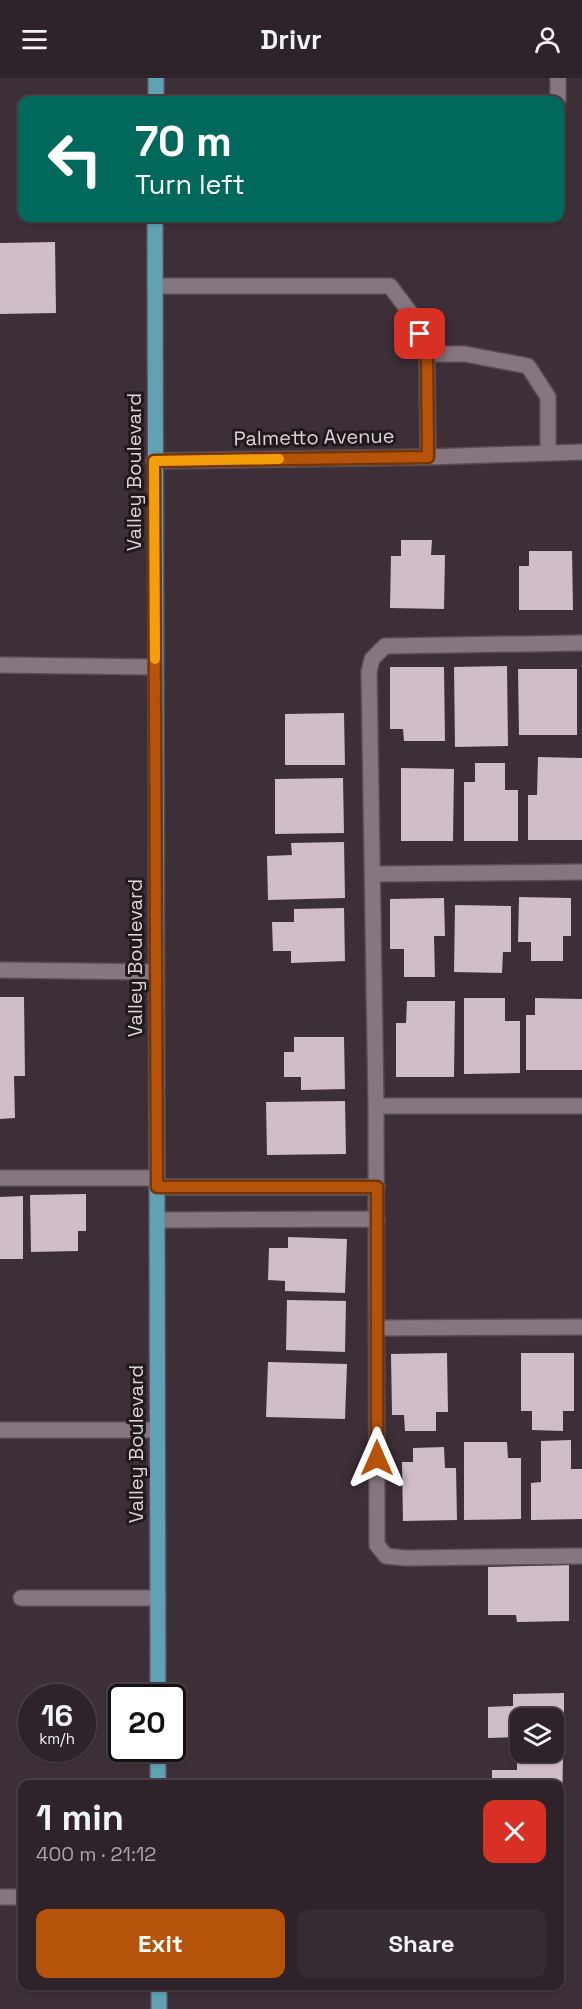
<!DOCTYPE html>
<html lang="en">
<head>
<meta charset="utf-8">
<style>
	body { margin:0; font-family:"Space Grotesk",sans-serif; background:#362b32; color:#f1f3f6; height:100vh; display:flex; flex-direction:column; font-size:22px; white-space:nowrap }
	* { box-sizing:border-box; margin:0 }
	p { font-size:20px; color:#a7a4a8 }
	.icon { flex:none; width:33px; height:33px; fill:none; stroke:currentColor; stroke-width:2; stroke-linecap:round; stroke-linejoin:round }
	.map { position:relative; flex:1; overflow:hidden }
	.drawer { position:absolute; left:18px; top:1702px; width:546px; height:210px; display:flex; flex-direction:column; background:#2e232a; border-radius:12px; box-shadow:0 2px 4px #0004,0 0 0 2px #494047 }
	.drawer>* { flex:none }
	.top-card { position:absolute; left:18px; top:18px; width:546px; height:126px; border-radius:12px; box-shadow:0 2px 4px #0004,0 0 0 2px #494047; background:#00695c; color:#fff; overflow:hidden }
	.fabs { position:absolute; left:510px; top:1630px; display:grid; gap:12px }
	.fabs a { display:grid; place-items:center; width:54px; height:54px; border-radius:12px; background:#2e232a; box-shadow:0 2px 4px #0004,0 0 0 2px #494047; font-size:30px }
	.speed { position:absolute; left:18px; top:1606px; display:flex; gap:12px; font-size:30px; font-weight:700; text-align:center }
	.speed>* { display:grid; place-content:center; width:78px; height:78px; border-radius:50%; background:#2e232a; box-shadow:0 2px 4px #0004,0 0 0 2px #494047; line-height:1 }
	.speed small { font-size:15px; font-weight:400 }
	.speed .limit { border:3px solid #111; border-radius:9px; background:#fff; color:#111 }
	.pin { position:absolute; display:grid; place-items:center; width:51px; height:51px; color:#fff; margin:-26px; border-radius:12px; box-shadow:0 3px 9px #0006 }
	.me { position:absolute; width:66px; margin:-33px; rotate:0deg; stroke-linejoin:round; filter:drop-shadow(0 0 4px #0008) }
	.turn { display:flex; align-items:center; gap:21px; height:126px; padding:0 18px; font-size:27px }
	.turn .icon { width:78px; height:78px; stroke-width:2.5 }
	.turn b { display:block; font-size:42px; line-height:51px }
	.round { display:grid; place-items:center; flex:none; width:63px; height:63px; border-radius:12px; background:#362b32 }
	.overview { display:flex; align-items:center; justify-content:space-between; height:102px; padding:0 18px }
	h1 { font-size:36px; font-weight:700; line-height:45px }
	.cta { display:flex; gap:12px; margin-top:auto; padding:12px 18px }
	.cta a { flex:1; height:69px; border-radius:12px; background:#b45309; color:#fff; font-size:24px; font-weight:700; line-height:69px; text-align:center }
	.cta a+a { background:#362b32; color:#f1f3f6 }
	header { display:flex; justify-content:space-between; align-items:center; height:78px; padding:0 18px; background:#2e232a; font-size:27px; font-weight:700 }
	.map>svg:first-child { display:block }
	.building { fill:#cfbdc9 }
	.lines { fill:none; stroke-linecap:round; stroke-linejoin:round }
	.minor-casing { stroke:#584c54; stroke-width:18 }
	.major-casing { stroke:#584c54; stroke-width:18 }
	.minor { stroke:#867680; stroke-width:15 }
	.major { stroke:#60a2b4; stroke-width:15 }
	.route-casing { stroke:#753606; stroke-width:15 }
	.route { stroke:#b45309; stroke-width:10 }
	.slow { stroke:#f59e0b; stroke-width:10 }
	.labels { text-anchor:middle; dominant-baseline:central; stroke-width:6; stroke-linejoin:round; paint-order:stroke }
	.street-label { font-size:20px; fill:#dcd3d9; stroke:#20191e }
</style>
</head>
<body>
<header><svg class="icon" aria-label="menu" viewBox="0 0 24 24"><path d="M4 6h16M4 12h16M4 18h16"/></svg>Drivr<svg class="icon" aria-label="person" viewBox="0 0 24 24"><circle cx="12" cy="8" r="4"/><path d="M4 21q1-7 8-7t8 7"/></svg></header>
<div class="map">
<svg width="582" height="1931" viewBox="0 0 582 1931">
	<rect width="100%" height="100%" fill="#3d2f38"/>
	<path class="building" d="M55,164L56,235L0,236V165Z
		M401,462H432L431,477H445L444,531L390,530L391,478H401Z
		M529,473H572L573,532H519V488H529Z
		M507,588L508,668L455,669L454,589Z
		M390,589H444L445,663H404L403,651H390Z
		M518,591H577V657H519Z
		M344,635L345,687H285V636Z
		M538,679L582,680V762H528V717H537Z
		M475,685H505V712H518V763H464V704H475Z
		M401,690L454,691L453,763H401Z
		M343,700L344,755L275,756V701Z
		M344,764L345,820L268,822L267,778L292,777L291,765Z
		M519,819L571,820V858H563V883H531V864H518Z
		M444,820L445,858H434L435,899H404V871H390V821Z
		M455,827L511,828V874H503L502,895L454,894Z
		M344,830L345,883L291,885V873H273L272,844H294V831Z
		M0,919H24L25,998H14L15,1040L0,1041Z
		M464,920H505V943H520V995L464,996Z
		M535,920L582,921V992H526V937H535Z
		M407,923H455L454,999H396V945H406Z
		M294,959H344L345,1011L301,1012V999H284V974H294Z
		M345,1023L346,1076L267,1077L266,1024Z
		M86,1116V1153H78V1173L31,1174L30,1117Z
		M23,1118V1181H0V1119Z
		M288,1159L347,1161L345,1215L285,1213V1203L268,1202L269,1170H288Z
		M287,1222L346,1223L345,1274L286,1272Z
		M447,1275L448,1334H436V1353H405L404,1337H392L391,1276Z
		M521,1275H574V1333H563V1353L532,1352V1333H521Z
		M268,1284L347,1286L345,1341L266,1339Z
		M571,1362V1391H582V1441L531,1442V1405L541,1404V1363Z
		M464,1364H507L508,1380H521V1441L464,1442Z
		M444,1369L445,1390H456L457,1442L403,1443L402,1384H413V1370Z
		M569,1487V1543L517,1544L516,1537H488V1489Z
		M564,1615V1669H554V1641H520V1669L514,1670V1659L488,1660V1629L513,1628V1616Z
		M517,1679L563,1680L562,1733H560V1707H492V1692H517Z"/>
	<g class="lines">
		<defs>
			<path id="minor" d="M558,0V22
				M155,208H390L412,237L427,276H465L528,288L548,319V375
				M427,276L428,379
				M154,383L428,379L582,374
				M582,565L385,568L372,581L369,594L376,1028L377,1467L386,1478L405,1480L582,1478
				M0,587L155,589
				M373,796L582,794
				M0,892L156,894
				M376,1028H582
				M0,1100H157
				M157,1109H377
				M157,1142L377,1141
				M377,1250L582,1249
				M0,1352H157
				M21,1520H158
				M0,1819H22"/>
			<path id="major" d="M156,22V0
				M155,140L158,1620
				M158,1671V1707
				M159,1908V1931"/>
		</defs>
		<use href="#minor" class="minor-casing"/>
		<use href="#major" class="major-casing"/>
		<use href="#minor" class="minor"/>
		<use href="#major" class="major"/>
	</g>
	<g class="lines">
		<defs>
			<path id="route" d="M377,1380V1109H157L154,383L428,379L427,276L420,256"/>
		</defs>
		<use href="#route" class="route-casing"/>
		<use href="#route" class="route"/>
		<path class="slow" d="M155,581L154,383L279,381"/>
	</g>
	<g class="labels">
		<g class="street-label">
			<text transform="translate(314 359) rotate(-1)">Palmetto Avenue</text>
			<text transform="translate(134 394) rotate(-90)">Valley Boulevard</text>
			<text transform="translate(135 880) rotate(-90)">Valley Boulevard</text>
			<text transform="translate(136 1366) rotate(-90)">Valley Boulevard</text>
		</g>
	</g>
</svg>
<div class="fabs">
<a><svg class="icon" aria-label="layers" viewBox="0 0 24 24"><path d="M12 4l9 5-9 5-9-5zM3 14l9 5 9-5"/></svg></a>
</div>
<div class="speed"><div>16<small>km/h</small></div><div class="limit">20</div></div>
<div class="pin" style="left:420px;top:256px;background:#d93025"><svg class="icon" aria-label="arrive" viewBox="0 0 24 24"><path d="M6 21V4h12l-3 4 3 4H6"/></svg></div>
<svg class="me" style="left:377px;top:1380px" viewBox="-20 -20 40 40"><path d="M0-17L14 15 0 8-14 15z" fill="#b45309" stroke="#fff" stroke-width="4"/></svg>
<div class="top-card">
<div class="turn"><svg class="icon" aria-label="left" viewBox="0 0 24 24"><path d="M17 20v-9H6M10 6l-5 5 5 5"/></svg><div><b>70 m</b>Turn left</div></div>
</div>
<section class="drawer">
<div class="overview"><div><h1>1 min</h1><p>400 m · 21:12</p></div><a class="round" style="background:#d93025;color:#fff"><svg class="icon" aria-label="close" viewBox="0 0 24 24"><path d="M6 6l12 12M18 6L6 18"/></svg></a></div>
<div class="cta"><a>Exit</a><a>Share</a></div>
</section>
</div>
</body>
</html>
